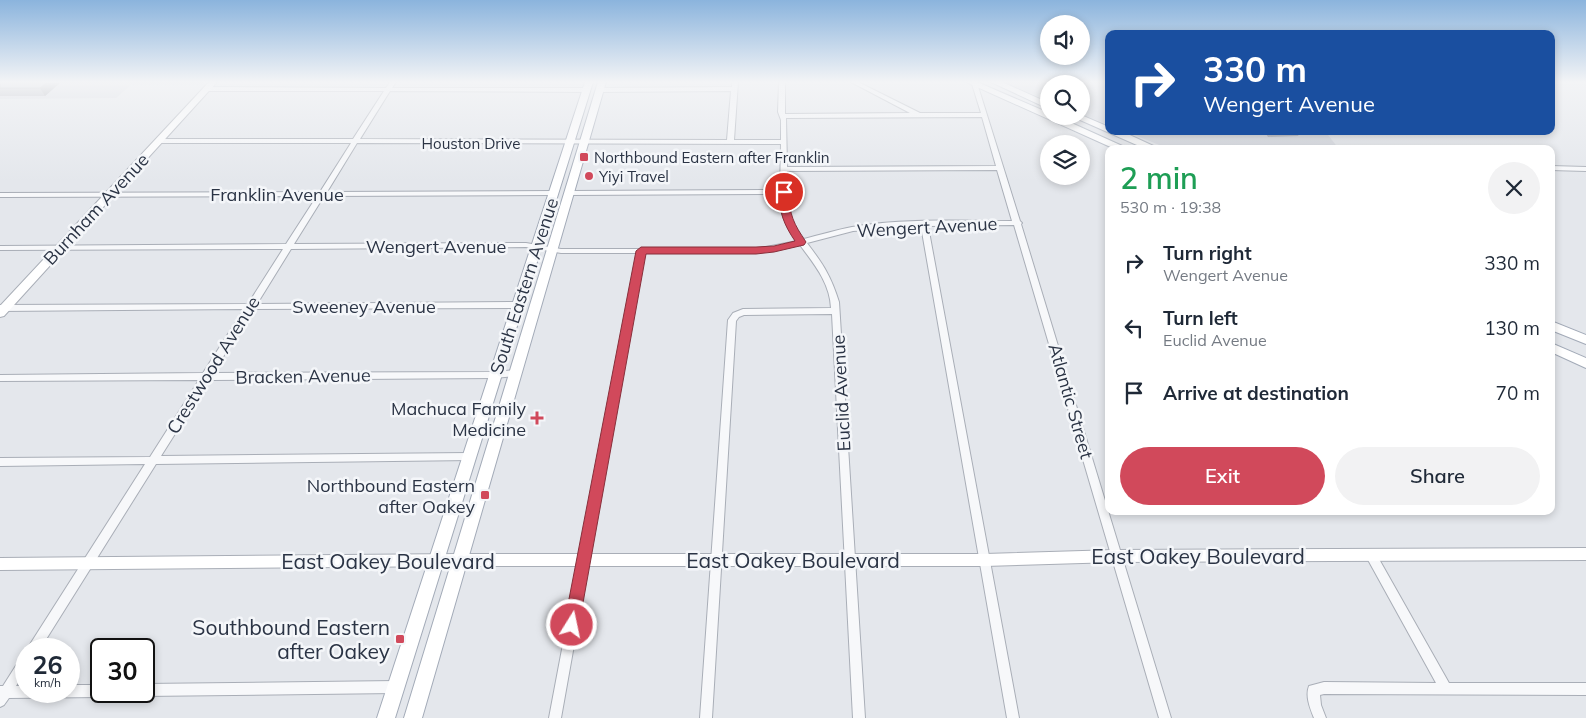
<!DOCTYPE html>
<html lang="en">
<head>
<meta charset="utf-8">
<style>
	body { margin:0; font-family:Mulish,sans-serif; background:#f2f2f3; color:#1f2937; height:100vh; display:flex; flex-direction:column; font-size:19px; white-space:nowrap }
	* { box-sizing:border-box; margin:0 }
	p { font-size:16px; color:#747a83 }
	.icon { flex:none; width:28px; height:28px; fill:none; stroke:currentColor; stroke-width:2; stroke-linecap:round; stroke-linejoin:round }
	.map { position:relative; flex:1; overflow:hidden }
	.details { position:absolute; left:1105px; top:145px; width:450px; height:370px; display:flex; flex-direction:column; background:#fff; border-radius:10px; box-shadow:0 2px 8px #0003 }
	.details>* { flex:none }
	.hud { position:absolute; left:1105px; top:30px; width:450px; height:105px; border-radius:10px; box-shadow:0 2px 8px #0003; background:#1a4fa0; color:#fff; overflow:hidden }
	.tools { position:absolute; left:1040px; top:15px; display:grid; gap:10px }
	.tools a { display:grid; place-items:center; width:50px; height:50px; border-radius:50%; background:#fff; box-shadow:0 2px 8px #0003; font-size:25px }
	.speed { position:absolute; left:15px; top:638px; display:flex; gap:10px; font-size:25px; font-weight:700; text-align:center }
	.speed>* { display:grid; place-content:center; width:65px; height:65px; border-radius:50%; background:#fff; box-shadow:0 2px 8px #0003; line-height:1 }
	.speed small { font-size:12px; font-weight:400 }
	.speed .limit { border:2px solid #111; border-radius:8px; background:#fff; color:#111 }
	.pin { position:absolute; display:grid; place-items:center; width:42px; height:42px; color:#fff; margin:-21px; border:2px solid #fff; border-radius:50%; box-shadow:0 1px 5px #0007 }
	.me { position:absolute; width:55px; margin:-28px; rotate:10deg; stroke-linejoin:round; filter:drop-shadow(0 0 4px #0008) }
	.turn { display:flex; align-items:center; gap:18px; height:105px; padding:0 15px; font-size:22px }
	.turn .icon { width:65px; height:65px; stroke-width:2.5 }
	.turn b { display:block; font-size:35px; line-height:42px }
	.round { display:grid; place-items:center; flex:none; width:52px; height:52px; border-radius:26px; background:#f2f2f3 }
	.headline { display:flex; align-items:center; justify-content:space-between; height:85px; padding:0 15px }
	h1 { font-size:30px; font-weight:600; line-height:38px; color:#1e9e55 }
	.action { display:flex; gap:10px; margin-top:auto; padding:10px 15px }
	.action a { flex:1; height:58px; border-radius:30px; background:#d1495b; color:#fff; font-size:20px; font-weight:600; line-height:58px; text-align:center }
	.action a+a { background:#f2f2f3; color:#1f2937 }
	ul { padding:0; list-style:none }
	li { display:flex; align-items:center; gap:15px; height:65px; padding:0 15px }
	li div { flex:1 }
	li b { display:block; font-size:19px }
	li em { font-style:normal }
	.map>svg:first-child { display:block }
	.built { fill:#d2d6de }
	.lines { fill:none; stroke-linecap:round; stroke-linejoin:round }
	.street-casing { stroke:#a9aeb7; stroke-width:2 }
	.secondary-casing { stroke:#a9aeb7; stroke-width:2 }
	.primary-casing { stroke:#a3abb8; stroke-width:2 }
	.street { fill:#f7f8fa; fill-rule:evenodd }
	.secondary { fill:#fff; fill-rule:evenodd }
	.primary { fill:#fff; fill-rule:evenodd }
	.wall { fill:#a1a5ae }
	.shaded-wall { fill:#83868d }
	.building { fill:#bbc0ca; stroke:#83868d }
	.route { fill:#d1495b; stroke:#882f3b }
	.poi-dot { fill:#d1495b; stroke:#f4f6f9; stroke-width:2 }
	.labels { text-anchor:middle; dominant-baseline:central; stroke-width:5; stroke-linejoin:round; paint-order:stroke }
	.far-street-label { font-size:15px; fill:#2b3445; stroke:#f4f6f9 }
	.far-poi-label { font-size:15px; fill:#2b3445; stroke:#f4f6f9; text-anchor:start }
	.street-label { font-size:18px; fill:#2b3445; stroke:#f4f6f9 }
	.poi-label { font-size:18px; fill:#2b3445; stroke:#f4f6f9; text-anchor:end }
	.near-street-label { font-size:21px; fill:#2b3445; stroke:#f4f6f9 }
	.near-poi-label { font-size:21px; fill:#2b3445; stroke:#f4f6f9; text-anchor:end }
</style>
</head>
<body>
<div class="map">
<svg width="1586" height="718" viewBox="0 0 1586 718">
	<rect width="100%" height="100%" fill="#e4e7ec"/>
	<path class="built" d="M0,82H205L202,85H131L116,98L0,99Z
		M1004,82H1109V125L1081,114V84H1049V101Z
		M1125,131H1325L1339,149H1169Z"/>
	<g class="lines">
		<defs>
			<path id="street" d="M390,82H396L392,88H586L589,90L586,92L390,91L360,139L727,140L731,91L600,92L597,90L600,88L732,87V82H738L734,140H781V120L778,112L779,82H785V114L910,113L851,82H858L920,113H981L972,84L977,83L1020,221L1022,223L1021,224L1171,718H1159L1014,225L928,226L1019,718H1007L921,226L853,231L807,243C823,264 831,276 839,302L865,718H853L832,314L744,315L739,317L736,321L712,718H700L728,320L733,313L743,309L831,308C830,283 814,264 800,245L756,253H644L561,718H549L637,253H561L526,247L291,249L257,304L518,302L522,305L518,308L253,309L213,373L495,372L515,370L519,373L515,376L495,378L209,380L161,456L469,453L472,454L474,457L472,460L156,464L40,649H27L145,464L0,466V458L150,457L199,380L0,381V375L203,373L244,309L0,311V305L248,304L283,249L0,250V246L286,244L317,196L0,197V193L320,192L351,143H158L155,141L158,139H353L384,91H206L203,89L206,87L386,88ZM982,117L996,166L787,167L786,118ZM357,143L781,144L780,190L569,191L565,193L569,195L780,194C780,215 785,224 797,241L756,249H561L526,243L294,244L324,196L553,195L557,193L553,191L327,192ZM997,170L1012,221C959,221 904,218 852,227C836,230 820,235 804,239L793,225L788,207L787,171Z
				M1551,166L1586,167V171L1551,170Z
				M1371,550L1375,552L1449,683H1586V695L1324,694L1320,695L1321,705L1326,718H1314C1310,708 1305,696 1309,686L1324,682L1436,683L1367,558L1366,555L1367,552Z
				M26,654V670L16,686H26V691H69V685H101V691H107L105,695L101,697L9,698L4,705L0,707V686H3L22,656Z
				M396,681L400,683L402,687L400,691L396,693L144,696L140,694L139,691H144V684Z"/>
			<path id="secondary" d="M209,82H217L4,316L0,317V306Z
				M1586,548V560L1116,562L985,566H460L0,570V558L460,554H985L1116,550Z"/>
			<path id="primary" d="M585,82H593L395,718H377Z
				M598,82H606L422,718H404Z
				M966,82H977L1049,113V116H1056L1129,149H1115Z
				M991,82H1002L1049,103V109Z
				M1081,115L1109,127V131H1121L1160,149H1146L1071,116Z
				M1551,321L1586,335V344L1551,330Z
				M1551,343L1586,358V368L1551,352Z"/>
		</defs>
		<use href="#street" class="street-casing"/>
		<use href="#secondary" class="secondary-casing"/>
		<use href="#primary" class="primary-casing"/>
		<use href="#street" class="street"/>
		<use href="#secondary" class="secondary"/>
		<use href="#primary" class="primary"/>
	</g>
	<path class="wall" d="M0,82H61L45,96H0Z
		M1264,131H1301L1298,136L1268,137Z"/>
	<path class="shaded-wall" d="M47,82H61L45,96L40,88Z"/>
	<path class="building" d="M0,82H47L40,88H0Z"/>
	<linearGradient id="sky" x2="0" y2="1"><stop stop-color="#8bb4dd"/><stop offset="0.45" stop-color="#f3f4f6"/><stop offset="1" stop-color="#f3f4f6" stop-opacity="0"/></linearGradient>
	<rect width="1586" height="182" fill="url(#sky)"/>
	<path class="route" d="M784,190L789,192C789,215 794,224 806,242L804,245L774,252L756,254H646L579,625L577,630L572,632L567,630L564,625L636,251L641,247H756L774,246L795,241C784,225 779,212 779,192Z"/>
	<g class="poi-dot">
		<rect x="579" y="152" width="10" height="10" rx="2.5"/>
		<circle cx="589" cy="176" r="5"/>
		<path d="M534.5 410.5h5v5h5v5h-5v5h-5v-5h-5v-5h5z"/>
		<rect x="480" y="490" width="10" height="10" rx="2.5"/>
		<rect x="395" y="634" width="10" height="10" rx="2.5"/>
	</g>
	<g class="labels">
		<g class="far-street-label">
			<text x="471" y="143">Houston Drive</text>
		</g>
		<g class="far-poi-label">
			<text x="594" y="157">Northbound Eastern after Franklin</text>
			<text x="599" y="176">Yiyi Travel</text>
		</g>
		<g class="street-label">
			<text x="277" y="194">Franklin Avenue</text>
			<text transform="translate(96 209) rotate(-47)">Burnham Avenue</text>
			<text transform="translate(927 227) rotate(-3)">Wengert Avenue</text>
			<text x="436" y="246">Wengert Avenue</text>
			<text transform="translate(524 286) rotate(-72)">South Eastern Avenue</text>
			<text x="364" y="306">Sweeney Avenue</text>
			<text transform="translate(213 365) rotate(-58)">Crestwood Avenue</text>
			<text transform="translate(303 376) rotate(-1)">Bracken Avenue</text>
			<text transform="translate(841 393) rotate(-93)">Euclid Avenue</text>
			<text transform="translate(1071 401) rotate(74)">Atlantic Street</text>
		</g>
		<g class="poi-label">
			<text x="526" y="408">Machuca Family<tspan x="526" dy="21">Medicine</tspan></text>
			<text x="475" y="485">Northbound Eastern<tspan x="475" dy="21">after Oakey</tspan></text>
		</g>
		<g class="near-street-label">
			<text x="1198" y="556">East Oakey Boulevard</text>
			<text x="793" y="560">East Oakey Boulevard</text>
			<text x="388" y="561">East Oakey Boulevard</text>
		</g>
		<g class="near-poi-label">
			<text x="390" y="627">Southbound Eastern<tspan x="390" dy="24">after Oakey</tspan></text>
		</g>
	</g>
</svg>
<div class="tools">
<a><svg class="icon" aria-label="sound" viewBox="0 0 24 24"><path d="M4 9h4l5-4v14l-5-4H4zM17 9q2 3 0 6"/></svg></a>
<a><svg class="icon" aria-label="search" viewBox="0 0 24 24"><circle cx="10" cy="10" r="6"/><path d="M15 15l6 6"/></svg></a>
<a><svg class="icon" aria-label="layers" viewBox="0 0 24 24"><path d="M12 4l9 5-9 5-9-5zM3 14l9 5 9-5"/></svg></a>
</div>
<div class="speed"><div>26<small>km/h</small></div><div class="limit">30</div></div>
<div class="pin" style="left:784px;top:192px;background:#d93025"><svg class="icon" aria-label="arrive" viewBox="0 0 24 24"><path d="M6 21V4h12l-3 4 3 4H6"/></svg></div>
<svg class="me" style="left:572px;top:625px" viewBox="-20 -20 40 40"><circle r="17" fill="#d1495b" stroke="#fff" stroke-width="3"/><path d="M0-11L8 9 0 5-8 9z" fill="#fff"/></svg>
<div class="hud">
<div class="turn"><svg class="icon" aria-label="right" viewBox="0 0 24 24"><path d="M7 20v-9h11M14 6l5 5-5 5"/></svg><div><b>330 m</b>Wengert Avenue</div></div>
</div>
<section class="details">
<div class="headline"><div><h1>2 min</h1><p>530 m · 19:38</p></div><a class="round"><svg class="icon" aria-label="close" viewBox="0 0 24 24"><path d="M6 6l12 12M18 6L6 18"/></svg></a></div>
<ul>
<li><svg class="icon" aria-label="right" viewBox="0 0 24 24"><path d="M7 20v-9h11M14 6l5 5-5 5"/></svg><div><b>Turn right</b><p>Wengert Avenue</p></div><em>330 m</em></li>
<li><svg class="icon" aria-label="left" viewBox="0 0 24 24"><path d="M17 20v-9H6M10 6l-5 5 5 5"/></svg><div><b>Turn left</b><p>Euclid Avenue</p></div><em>130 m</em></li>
<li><svg class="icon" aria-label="arrive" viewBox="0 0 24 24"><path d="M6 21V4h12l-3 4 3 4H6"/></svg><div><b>Arrive at destination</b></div><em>70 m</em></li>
</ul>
<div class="action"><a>Exit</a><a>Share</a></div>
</section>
</div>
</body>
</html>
